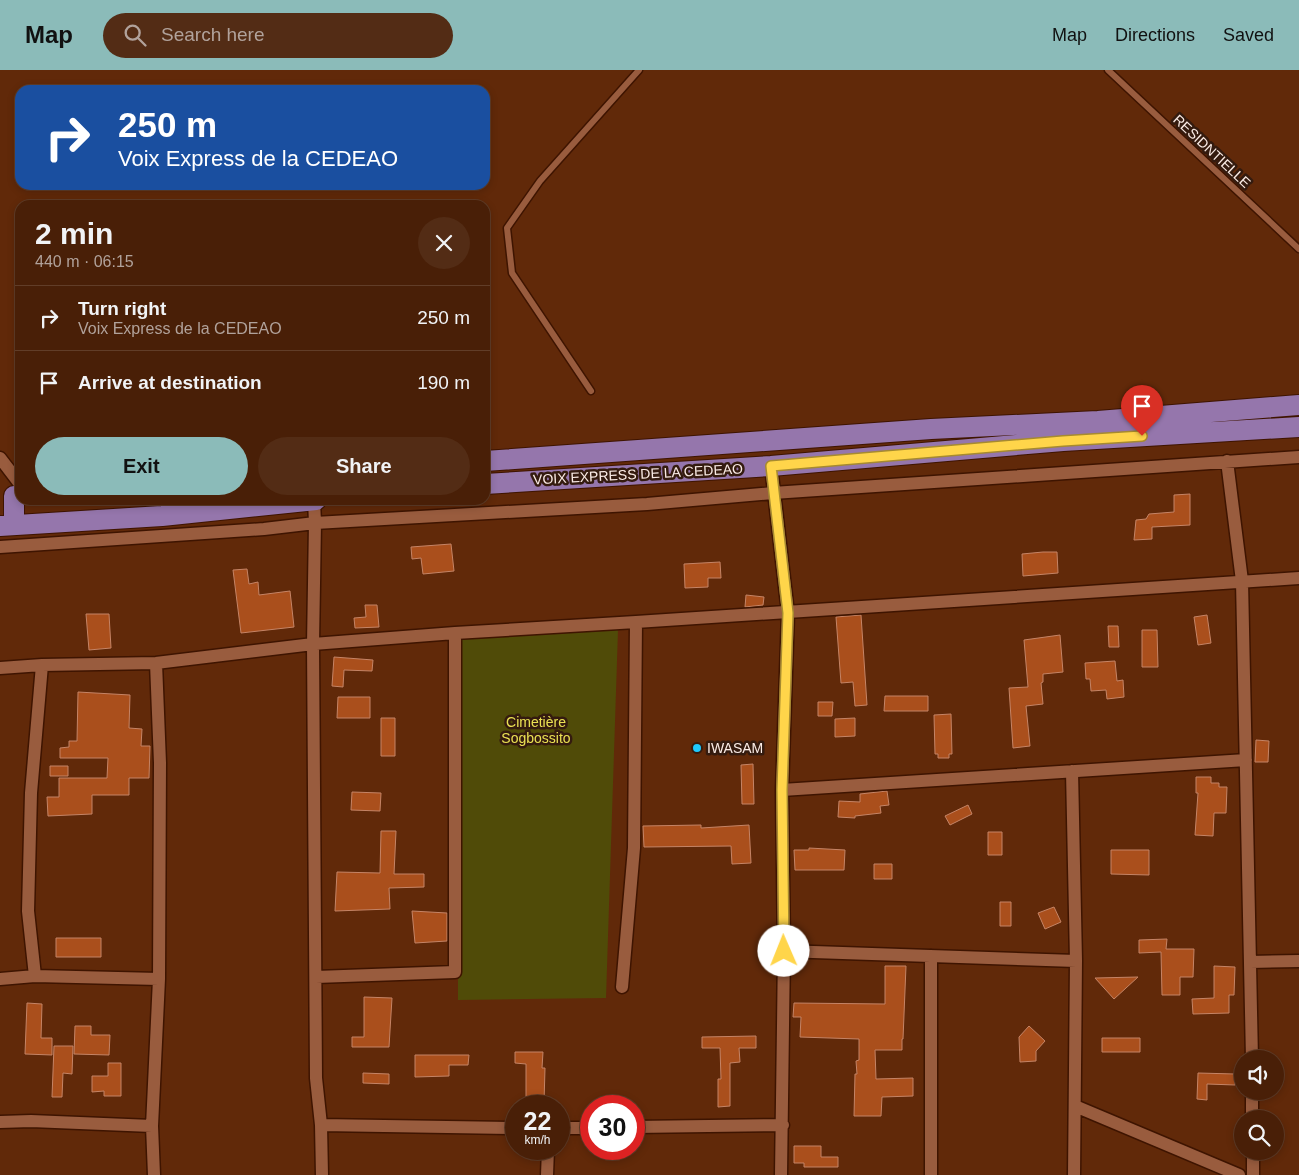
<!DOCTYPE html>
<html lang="en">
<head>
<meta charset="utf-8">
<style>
	body { margin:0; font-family:Arial,sans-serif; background:#532c15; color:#f1f3f6; height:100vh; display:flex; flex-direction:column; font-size:19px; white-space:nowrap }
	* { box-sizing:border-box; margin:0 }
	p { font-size:16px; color:#b1a29b }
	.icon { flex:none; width:28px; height:28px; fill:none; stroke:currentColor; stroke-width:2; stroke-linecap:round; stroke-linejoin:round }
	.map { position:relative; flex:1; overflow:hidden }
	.panel { position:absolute; left:15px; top:130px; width:475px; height:305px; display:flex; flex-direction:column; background:#491f07; border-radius:15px; box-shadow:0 2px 8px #0003,0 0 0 1px #613d28 }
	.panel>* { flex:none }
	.top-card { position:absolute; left:15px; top:15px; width:475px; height:105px; border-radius:15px; box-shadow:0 2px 8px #0003,0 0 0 1px #613d28; background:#1a4fa0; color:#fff; overflow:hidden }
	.controls { position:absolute; left:1234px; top:980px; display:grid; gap:10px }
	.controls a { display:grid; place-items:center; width:50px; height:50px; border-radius:50%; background:#491f07; box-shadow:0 2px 8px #0003,0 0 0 1px #613d28; font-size:25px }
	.speed { position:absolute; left:505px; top:1025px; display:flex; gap:10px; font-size:25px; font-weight:700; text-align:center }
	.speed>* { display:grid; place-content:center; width:65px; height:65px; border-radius:50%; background:#491f07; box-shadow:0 2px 8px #0003,0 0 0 1px #613d28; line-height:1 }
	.speed small { font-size:12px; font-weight:400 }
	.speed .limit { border:8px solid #d22; background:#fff; color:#111 }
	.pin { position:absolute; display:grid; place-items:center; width:42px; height:42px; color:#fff; margin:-51px -21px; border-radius:50% 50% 50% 0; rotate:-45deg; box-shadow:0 0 5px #0007 }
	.pin .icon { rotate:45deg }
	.me { position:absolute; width:55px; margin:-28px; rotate:359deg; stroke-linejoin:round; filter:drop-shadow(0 0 4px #0008) }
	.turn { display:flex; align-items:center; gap:18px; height:105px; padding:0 20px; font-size:22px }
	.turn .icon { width:65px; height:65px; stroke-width:2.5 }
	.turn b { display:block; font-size:35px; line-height:42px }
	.round { display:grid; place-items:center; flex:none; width:52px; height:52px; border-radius:26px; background:#532c15 }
	.overview { display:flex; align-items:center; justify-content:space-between; height:85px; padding:0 20px }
	h1 { font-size:30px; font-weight:800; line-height:38px }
	.primary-button { display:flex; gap:10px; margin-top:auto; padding:10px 20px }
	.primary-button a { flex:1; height:58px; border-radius:30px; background:#8bbbb9; color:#111; font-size:20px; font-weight:800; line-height:58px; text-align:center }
	.primary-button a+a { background:#532c15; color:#f1f3f6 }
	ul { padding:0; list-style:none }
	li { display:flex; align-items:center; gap:15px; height:65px; padding:0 20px; border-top:1px solid #613d28 }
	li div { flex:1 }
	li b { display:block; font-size:19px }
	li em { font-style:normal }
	header { display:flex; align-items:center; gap:30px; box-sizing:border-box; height:70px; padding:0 25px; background:#8bbbb9; color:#111 }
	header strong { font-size:24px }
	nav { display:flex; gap:28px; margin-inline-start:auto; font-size:18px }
	.search { width:350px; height:45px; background:#532c15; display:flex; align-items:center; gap:12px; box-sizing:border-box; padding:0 18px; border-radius:28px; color:#b1a29b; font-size:19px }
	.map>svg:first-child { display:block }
	.green { fill:#504b08 }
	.building { fill:#aa4f1c; stroke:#c58466 }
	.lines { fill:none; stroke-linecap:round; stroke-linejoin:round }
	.lane-casing { stroke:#3e1400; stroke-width:9 }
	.street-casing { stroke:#3e1400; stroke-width:15 }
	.primary-casing { stroke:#3e1400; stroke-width:22 }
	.lane { stroke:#995c3e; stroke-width:6 }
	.street { stroke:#995c3e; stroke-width:12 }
	.primary { stroke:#9576ac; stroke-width:20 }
	.route-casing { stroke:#a68a30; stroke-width:12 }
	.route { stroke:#ffd54a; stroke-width:9 }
	.poi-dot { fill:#1fc9fd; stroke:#341b0f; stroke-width:2 }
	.labels { text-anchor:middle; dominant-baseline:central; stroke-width:5; stroke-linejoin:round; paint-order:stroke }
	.street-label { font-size:14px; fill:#faebe5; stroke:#341b0f }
	.park-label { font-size:14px; fill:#eae153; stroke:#341b0f }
	.poi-label { font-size:14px; fill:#faebe5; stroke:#341b0f; text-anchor:start }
</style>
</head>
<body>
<header>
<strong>Map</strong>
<div class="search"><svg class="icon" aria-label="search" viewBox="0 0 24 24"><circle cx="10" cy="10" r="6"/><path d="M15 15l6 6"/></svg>Search here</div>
<nav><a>Map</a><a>Directions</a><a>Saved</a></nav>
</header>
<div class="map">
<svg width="1299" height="1105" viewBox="0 0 1299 1105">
	<rect width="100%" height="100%" fill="#612909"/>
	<path class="green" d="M618,560L606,928L458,930V569Z"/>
	<path class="building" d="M1190,424V455L1152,457V469L1134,470L1136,450L1146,449L1149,444L1174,442V425Z
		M451,474L454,501L423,504L421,488L412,489L411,477Z
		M1043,482H1057L1058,503L1023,506L1022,484Z
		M720,492L721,508H708V517L685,518L684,494Z
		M247,499L249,514L258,512L259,525L290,521L294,557L241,563L233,500Z
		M746,525L764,527L763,535L745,537Z
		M365,535H377L379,557L355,558L354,548L366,547Z
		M86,544H109L111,578L89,580Z
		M861,545L867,635L855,636L853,612L841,613L836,547Z
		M1207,545L1211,573L1198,575L1194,547Z
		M1108,556H1118L1119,577H1109Z
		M1142,560H1157L1158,597H1142Z
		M1060,565L1063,602L1043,604V612L1041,613L1043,634L1026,636L1030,676L1013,678L1009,618L1028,617L1024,570Z
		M334,587L373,590L372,601L344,600L343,617L332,616Z
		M1115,591L1117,611L1123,610L1124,627L1107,629L1106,620L1091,621L1090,609H1086L1085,593Z
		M78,622L130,625L129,658L142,659L141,676H150L149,708H129V725H92V744L48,746L47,727H59V708H107L108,688H60V678L69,677V671H77Z
		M885,626H928V641H884Z
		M338,627H370V648H337Z
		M818,632H833L832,646H818Z
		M951,644L952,684H949V688H938V684H935L934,645Z
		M381,648H395V686H381Z
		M855,648V666L835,667V649Z
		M1256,670L1269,671L1268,692H1255Z
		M753,694L754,734H742L741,695Z
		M50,696H68V706H50Z
		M1196,707H1211V713H1219V717H1227L1226,743H1214L1213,766L1195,765L1198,723H1196Z
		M887,721L889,735L880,736L881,743L855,746V748L838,747L839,731L860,732V724Z
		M352,722L381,723L380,741L351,740Z
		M968,735L972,744L950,755L945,746Z
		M701,755V758L749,755L751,793L732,794L731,776L644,777L643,756Z
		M381,761H396L394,804H424V817L389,818L390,839L335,841L337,802L380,803Z
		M988,762H1002V785H988Z
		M809,778L845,780L844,800H795L794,780H809Z
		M1111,780H1149V805L1111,804Z
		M874,794H892V809H874Z
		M1000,832H1011V856H1000Z
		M1054,837L1061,852L1045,859L1038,843Z
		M412,841L447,843V871L415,873Z
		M56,868H101V887H56Z
		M1167,869L1166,879H1194L1193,907H1180V925H1162L1161,882L1139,883V870Z
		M885,896H906L903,969H902V980H875L876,1009L913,1008V1026L882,1027L881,1046H854L855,1004H857L856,991L859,990V969L800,967L801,947H793L794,933L885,934Z
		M1214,896L1235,897L1234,925H1229V943L1193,944L1192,929L1214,928Z
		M1138,907L1114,929L1095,908Z
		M364,927L392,928L389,977H352V967H364Z
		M27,933L42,934L41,968H52V985L25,984Z
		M75,956H91V965H110L109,985L74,984Z
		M1029,956L1045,971L1036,981V991L1020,992L1019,967Z
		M756,966V978H739L740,992L730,993V1036L718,1037V1009H721L720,978H702V967Z
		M1102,968H1140V982H1102Z
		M54,976H73L72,1004L63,1003L62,1027H52Z
		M515,982H543L542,998H545L544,1033L526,1032V994L515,993Z
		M415,985H469L468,995H449V1006L415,1007Z
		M108,993H121V1026H104V1021L92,1022V1006H108Z
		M363,1003L389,1004V1014L363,1013Z
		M1198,1003L1235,1004V1015L1207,1014V1030L1197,1029Z
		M794,1076H821V1087H838V1097H804V1093H794Z"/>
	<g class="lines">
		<defs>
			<path id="lane" d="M1108,0L1299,179
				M591,321L512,203L507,158L540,111L639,0"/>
			<path id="street" d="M0,388L20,414
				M1227,391L1242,511L1252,989
				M771,396L788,543L782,720L784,881L781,1105
				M314,430L315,453L313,574L316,1008L321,1055L322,1105
				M0,477L264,459L315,453L647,434L773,423L1299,387
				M0,598L42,595L156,593L313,574L455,563L636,552L1299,508
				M1072,701L1076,891L1074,1105
				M782,720L1246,690
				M784,881L1076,891
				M931,886V1105
				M1250,892L1299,891
				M35,906L28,841L31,723L42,595
				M316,907L455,902V563
				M0,909L35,906L159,909
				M622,917L634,778L636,552
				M1252,1021V1049
				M1075,1036L1239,1105
				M0,1052L31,1051L152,1056
				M321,1055L516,1058
				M634,1057L783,1055
				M559,1058H591
				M1253,1081V1105
				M154,1105L152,1056L159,909L160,693L156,593
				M547,1105L548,1079"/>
			<path id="primary" d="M485,391L931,359L1098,351L1299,335
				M485,414L771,396L1063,371L1299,357
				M14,426V455
				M0,456L162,446L316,430"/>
		</defs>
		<use href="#lane" class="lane-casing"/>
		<use href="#street" class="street-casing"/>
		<use href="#primary" class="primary-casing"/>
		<use href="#lane" class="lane"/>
		<use href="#street" class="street"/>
		<use href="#primary" class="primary"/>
	</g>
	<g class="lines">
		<defs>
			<path id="route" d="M784,881L782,720L788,543L771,396L1063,371L1142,366"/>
		</defs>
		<use href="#route" class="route-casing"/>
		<use href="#route" class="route"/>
	</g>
	<circle class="poi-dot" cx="697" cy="678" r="5"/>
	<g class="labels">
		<g class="street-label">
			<text transform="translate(1212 81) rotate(43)">RESIDNTIELLE</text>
			<text transform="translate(638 404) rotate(-3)">VOIX EXPRESS DE LA CEDEAO</text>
		</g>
		<g class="park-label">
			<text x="536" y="652">Cimetière<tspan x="536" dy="16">Sogbossito</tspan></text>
		</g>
		<g class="poi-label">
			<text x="707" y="678">IWASAM</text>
		</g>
	</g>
</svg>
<div class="controls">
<a><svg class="icon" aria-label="sound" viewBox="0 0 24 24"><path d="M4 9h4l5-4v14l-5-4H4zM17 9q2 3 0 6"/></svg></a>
<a><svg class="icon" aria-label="search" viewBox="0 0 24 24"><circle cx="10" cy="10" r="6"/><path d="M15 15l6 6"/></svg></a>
</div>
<div class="speed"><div>22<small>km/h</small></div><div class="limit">30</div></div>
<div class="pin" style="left:1142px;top:366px;background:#d93025"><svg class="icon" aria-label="arrive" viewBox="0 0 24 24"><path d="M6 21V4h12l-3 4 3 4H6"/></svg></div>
<svg class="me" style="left:784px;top:881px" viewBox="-20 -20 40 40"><circle r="19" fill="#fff"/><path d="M0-13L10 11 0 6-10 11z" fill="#ffd54a"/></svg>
<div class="top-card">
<div class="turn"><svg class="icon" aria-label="right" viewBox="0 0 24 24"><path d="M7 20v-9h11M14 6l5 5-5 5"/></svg><div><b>250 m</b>Voix Express de la CEDEAO</div></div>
</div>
<section class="panel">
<div class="overview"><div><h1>2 min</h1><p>440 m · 06:15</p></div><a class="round"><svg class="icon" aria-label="close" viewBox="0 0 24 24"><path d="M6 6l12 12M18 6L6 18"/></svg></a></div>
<ul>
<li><svg class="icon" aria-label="right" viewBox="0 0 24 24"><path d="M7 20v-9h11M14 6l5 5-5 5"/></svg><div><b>Turn right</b><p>Voix Express de la CEDEAO</p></div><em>250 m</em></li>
<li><svg class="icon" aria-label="arrive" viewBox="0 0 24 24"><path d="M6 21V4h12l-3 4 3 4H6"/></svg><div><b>Arrive at destination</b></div><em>190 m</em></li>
</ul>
<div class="primary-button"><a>Exit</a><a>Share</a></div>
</section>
</div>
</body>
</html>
